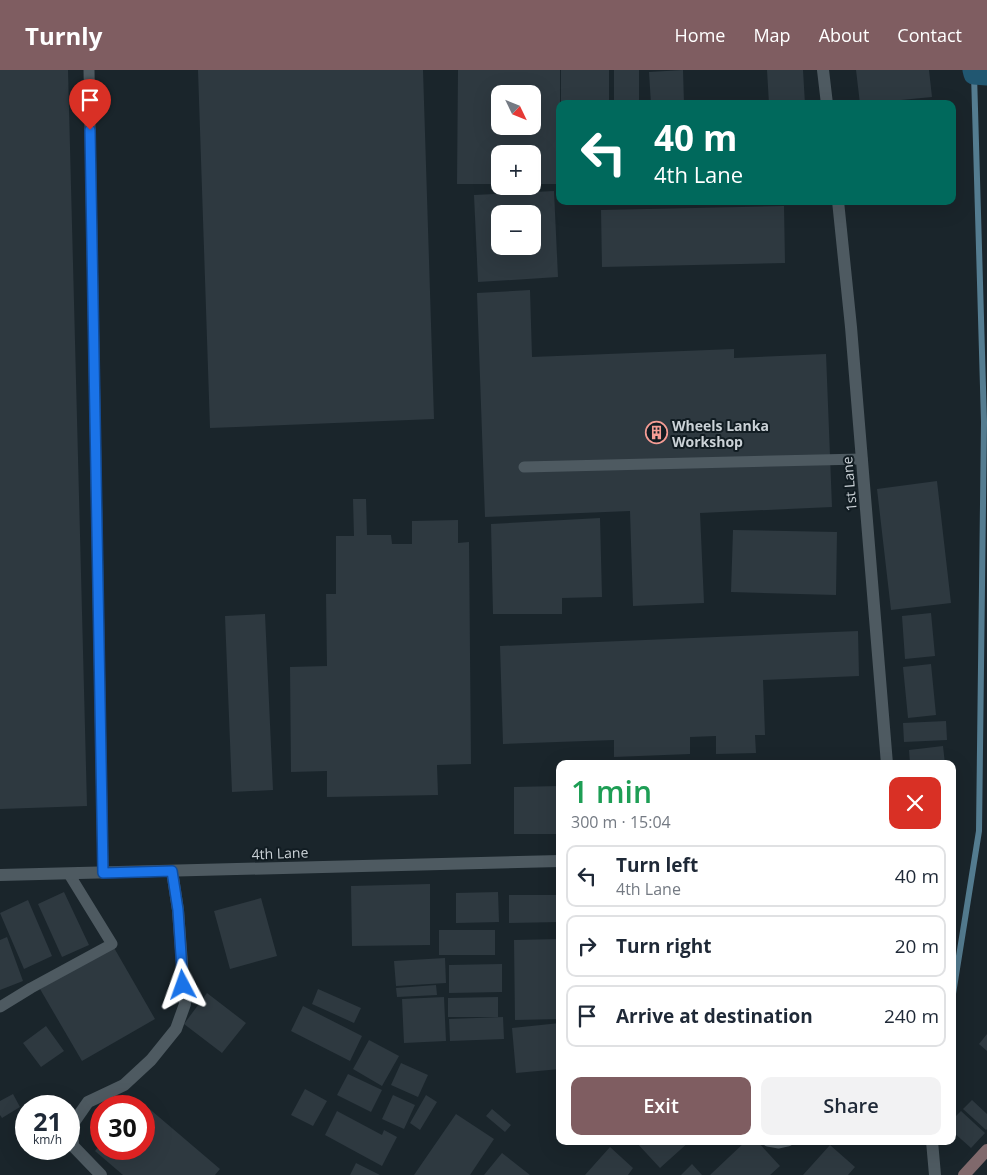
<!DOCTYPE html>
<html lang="en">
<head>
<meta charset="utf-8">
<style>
	body { margin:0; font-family:"Open Sans",sans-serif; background:#f2f2f3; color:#1f2937; height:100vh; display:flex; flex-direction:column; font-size:19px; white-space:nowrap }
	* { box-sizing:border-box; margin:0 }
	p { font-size:16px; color:#747a83 }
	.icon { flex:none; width:28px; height:28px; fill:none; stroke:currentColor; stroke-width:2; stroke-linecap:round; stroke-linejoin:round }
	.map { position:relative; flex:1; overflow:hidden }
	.side { position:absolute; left:556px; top:690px; width:400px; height:385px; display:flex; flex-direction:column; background:#fff; border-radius:10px; box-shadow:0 5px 20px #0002 }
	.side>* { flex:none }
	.top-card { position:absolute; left:556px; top:30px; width:400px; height:105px; border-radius:10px; box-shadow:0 5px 20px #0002; background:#00695c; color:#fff; overflow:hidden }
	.needle { width:32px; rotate:133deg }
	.tools { position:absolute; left:491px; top:15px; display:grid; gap:10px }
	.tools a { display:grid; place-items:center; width:50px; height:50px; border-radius:10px; background:#fff; box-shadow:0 5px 20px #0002; font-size:25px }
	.speed { position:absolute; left:15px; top:1025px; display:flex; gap:10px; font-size:25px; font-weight:700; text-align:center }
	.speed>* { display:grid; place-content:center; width:65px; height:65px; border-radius:50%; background:#fff; box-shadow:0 5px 20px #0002; line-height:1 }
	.speed small { font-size:12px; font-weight:400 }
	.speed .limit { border:8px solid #d22; background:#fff; color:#111 }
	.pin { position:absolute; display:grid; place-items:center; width:42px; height:42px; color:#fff; margin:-51px -21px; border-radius:50% 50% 50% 0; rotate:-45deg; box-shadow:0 0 5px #0007 }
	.pin .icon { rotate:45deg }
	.me { position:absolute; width:55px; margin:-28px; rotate:356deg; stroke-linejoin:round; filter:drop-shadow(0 0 4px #0008) }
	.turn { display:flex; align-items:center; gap:18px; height:105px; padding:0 15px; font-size:22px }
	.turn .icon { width:65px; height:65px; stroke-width:2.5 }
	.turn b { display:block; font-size:35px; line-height:42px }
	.round { display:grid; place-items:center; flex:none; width:52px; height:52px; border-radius:10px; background:#f2f2f3 }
	.head { display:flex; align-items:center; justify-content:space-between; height:85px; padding:0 15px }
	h1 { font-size:30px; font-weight:600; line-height:38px; color:#1e9e55 }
	.button { display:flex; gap:10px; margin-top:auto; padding:10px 15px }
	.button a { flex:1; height:58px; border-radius:10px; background:#7f5d61; color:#fff; font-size:20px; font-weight:600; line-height:58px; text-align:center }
	.button a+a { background:#f2f2f3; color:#1f2937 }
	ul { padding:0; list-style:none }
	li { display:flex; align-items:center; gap:15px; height:62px; margin:0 10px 8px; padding:0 5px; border:2px solid #e0e1e3; border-radius:10px }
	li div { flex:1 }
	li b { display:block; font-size:19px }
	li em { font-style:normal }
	header { display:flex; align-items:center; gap:30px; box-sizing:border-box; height:70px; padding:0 25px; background:#7f5d61; color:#fff }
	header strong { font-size:24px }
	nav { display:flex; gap:28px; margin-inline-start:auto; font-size:18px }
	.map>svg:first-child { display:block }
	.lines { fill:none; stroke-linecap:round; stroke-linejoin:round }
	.stream { stroke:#547c90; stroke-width:6 }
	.canal { stroke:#215771; stroke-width:21 }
	.building { fill:#2e3940; fill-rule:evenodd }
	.lane { stroke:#4e5a61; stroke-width:11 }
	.street { stroke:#4e5a61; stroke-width:12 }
	.secondary { stroke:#80696c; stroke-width:12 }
	.route-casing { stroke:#114b97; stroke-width:12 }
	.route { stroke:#1a73e8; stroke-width:9 }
	.labels { text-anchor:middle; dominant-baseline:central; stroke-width:4; stroke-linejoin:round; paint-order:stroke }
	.poi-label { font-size:14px; font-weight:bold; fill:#cbd2d7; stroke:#111c22; text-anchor:start }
	.street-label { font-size:14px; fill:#cbd2d7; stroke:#111c22 }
</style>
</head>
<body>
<header>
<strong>Turnly</strong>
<nav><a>Home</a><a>Map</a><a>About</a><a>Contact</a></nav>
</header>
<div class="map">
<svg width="987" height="1105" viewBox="0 0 987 1105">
	<rect width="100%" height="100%" fill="#1a252b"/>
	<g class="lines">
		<path class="stream" d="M952,930L979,761L984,352L974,4"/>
		<path class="canal" d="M973,0L974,4L987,5"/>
	</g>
	<path class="building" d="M0,0H68L87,736L0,739Z
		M198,0H423L434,349L210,358Z
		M458,0H560V114H532V84H500V114H457ZM500,24H532V56H500Z
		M561,0H609V34H561Z
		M614,0H639V34H614Z
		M683,0L684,34H651L649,2Z
		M767,0H803L805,34H769Z
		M856,0H929L932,27L860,34Z
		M554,121L558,207L478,212L474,125ZM500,144H532V176H500Z
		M784,136L785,193L602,197L601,140Z
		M530,220L532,287L734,279V288L826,284L832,437L700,443L704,533L633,536L630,441L485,447L477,223Z
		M937,411L951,533L891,540L877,419Z
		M353,429H366L367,465H391L392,474H412V451L458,450V473L469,472L471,694L437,695L438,725L327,727V701L291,702L290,597L327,596L326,524H336V466H354Z
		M600,448L602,527L562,528V544H493L491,454Z
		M733,460L837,462L836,525L731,522Z
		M931,543L935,586L905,589L902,546Z
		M265,544L273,720L232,722L225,546Z
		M858,561L859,606L763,610L765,665H755L756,683L716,684V666L690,667V684L614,687V670L503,674L500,576Z
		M931,594L936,645L908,648L903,597Z
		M946,651L947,670L904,672L903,653Z
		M943,676L945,694H910L909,680Z
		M560,716V764H514V717Z
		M430,814V875L352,876L351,816Z
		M64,822L89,875L62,887L38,834Z
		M498,822L499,852L456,853V823Z
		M509,825H560V852L509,853Z
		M261,828L277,886L230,899L214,841Z
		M28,830L52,886L24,899L0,843Z
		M439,860H495V885H439Z
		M7,867L23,911L0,920V870Z
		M560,869V949L515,950L514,870Z
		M113,876L155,949L82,991L40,919Z
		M445,888L446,913L396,916L394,891Z
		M502,894V922L449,923V895Z
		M436,915L437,925L397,927L396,918Z
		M318,919L361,938L354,953L312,934Z
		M207,923L246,953L222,983L184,954Z
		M444,927L446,971L404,973L402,929Z
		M498,927V947H448V928Z
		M303,936L362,966L350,991L291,961Z
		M503,947L504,969L450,971L449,949Z
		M560,953V999L516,1003L512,958Z
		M46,956L64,981L41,997L23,973Z
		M987,964V981L979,974Z
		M369,970L399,986L382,1016L353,999Z
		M401,993L428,1005L418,1027L391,1015Z
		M348,1004L382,1020L371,1042L337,1025Z
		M305,1019L327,1031L313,1056L291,1045Z
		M13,1024L20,1037L2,1048L0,1045V1031Z
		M393,1025L415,1035L404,1059L382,1049Z
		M426,1025L437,1032L420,1060L410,1053Z
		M139,1030L220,1099L215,1105H123L95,1081L101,1074V1079H144V1036H134Z
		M972,1030L987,1044V1059L986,1060L963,1039Z
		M492,1039L511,1055L505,1062L486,1046Z
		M337,1041L382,1065L384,1060L397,1067L382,1096L325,1065Z
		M961,1041L985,1063L971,1078L952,1061V1050Z
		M456,1044L494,1069L470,1105H414Z
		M635,1071H690L660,1098Z
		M746,1071H757L780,1096L770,1105H710Z
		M830,1075L855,1097L848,1105H803Z
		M610,1077L633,1098L628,1105H585Z
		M502,1083L530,1105H484Z
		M356,1093L380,1105H350Z
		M692,1094L702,1105H681Z"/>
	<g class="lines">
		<path class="lane" d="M89,0L103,803
			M524,397L862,389
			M0,937L31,918L112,874L69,804
			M768,1071L779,1073L788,1071"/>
		<path class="street" d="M823,0L827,34
			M838,131L851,257L887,694
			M0,805L560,791
			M932,1071L935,1105
			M101,1105L73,1076L72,1055L88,1032L124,1015L151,990L176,959L185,934L178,840L172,801"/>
		<path class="secondary" d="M964,1105L987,1080"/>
	</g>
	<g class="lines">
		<defs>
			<path id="route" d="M90,60L103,803L172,801L178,840L183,915"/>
		</defs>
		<use href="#route" class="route-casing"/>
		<use href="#route" class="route"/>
	</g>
	<defs>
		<symbol id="building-ring" viewBox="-11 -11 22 22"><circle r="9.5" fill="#111c22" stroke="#f59c94" stroke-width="1.5"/><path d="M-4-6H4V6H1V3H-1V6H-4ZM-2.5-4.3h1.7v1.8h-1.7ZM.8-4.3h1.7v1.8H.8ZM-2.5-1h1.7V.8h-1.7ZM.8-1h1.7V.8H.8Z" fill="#f59c94"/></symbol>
	</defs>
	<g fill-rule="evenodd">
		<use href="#building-ring" x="644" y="350" width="25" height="25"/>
	</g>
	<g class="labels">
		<g class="poi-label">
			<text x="672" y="355">Wheels Lanka<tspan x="672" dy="16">Workshop</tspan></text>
		</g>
		<g class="street-label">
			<text transform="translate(849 414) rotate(-95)">1st Lane</text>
			<text transform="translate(280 783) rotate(-2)">4th Lane</text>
		</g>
	</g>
</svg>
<div class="tools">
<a><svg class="needle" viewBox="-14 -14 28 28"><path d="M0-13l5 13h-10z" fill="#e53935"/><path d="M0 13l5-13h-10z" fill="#747a83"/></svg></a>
<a>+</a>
<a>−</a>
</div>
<div class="speed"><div>21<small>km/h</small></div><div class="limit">30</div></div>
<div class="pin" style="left:90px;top:60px;background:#d93025"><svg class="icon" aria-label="arrive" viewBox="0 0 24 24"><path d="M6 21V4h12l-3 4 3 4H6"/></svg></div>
<svg class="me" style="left:183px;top:915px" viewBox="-20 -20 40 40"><path d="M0-17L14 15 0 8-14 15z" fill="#1a73e8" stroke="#fff" stroke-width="4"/></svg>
<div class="top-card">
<div class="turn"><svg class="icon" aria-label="left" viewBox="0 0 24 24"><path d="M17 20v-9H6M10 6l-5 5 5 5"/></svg><div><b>40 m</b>4th Lane</div></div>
</div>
<section class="side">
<div class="head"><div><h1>1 min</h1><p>300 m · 15:04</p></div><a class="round" style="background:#d93025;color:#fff"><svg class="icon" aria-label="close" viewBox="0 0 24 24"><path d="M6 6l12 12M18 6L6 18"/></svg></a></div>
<ul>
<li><svg class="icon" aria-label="left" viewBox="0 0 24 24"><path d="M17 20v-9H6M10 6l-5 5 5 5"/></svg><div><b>Turn left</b><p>4th Lane</p></div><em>40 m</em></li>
<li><svg class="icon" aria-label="right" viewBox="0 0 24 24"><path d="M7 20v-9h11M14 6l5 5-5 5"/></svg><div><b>Turn right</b></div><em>20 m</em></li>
<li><svg class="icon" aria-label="arrive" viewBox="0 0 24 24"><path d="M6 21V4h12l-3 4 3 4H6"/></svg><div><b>Arrive at destination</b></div><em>240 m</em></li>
</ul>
<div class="button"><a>Exit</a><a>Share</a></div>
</section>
</div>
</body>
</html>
